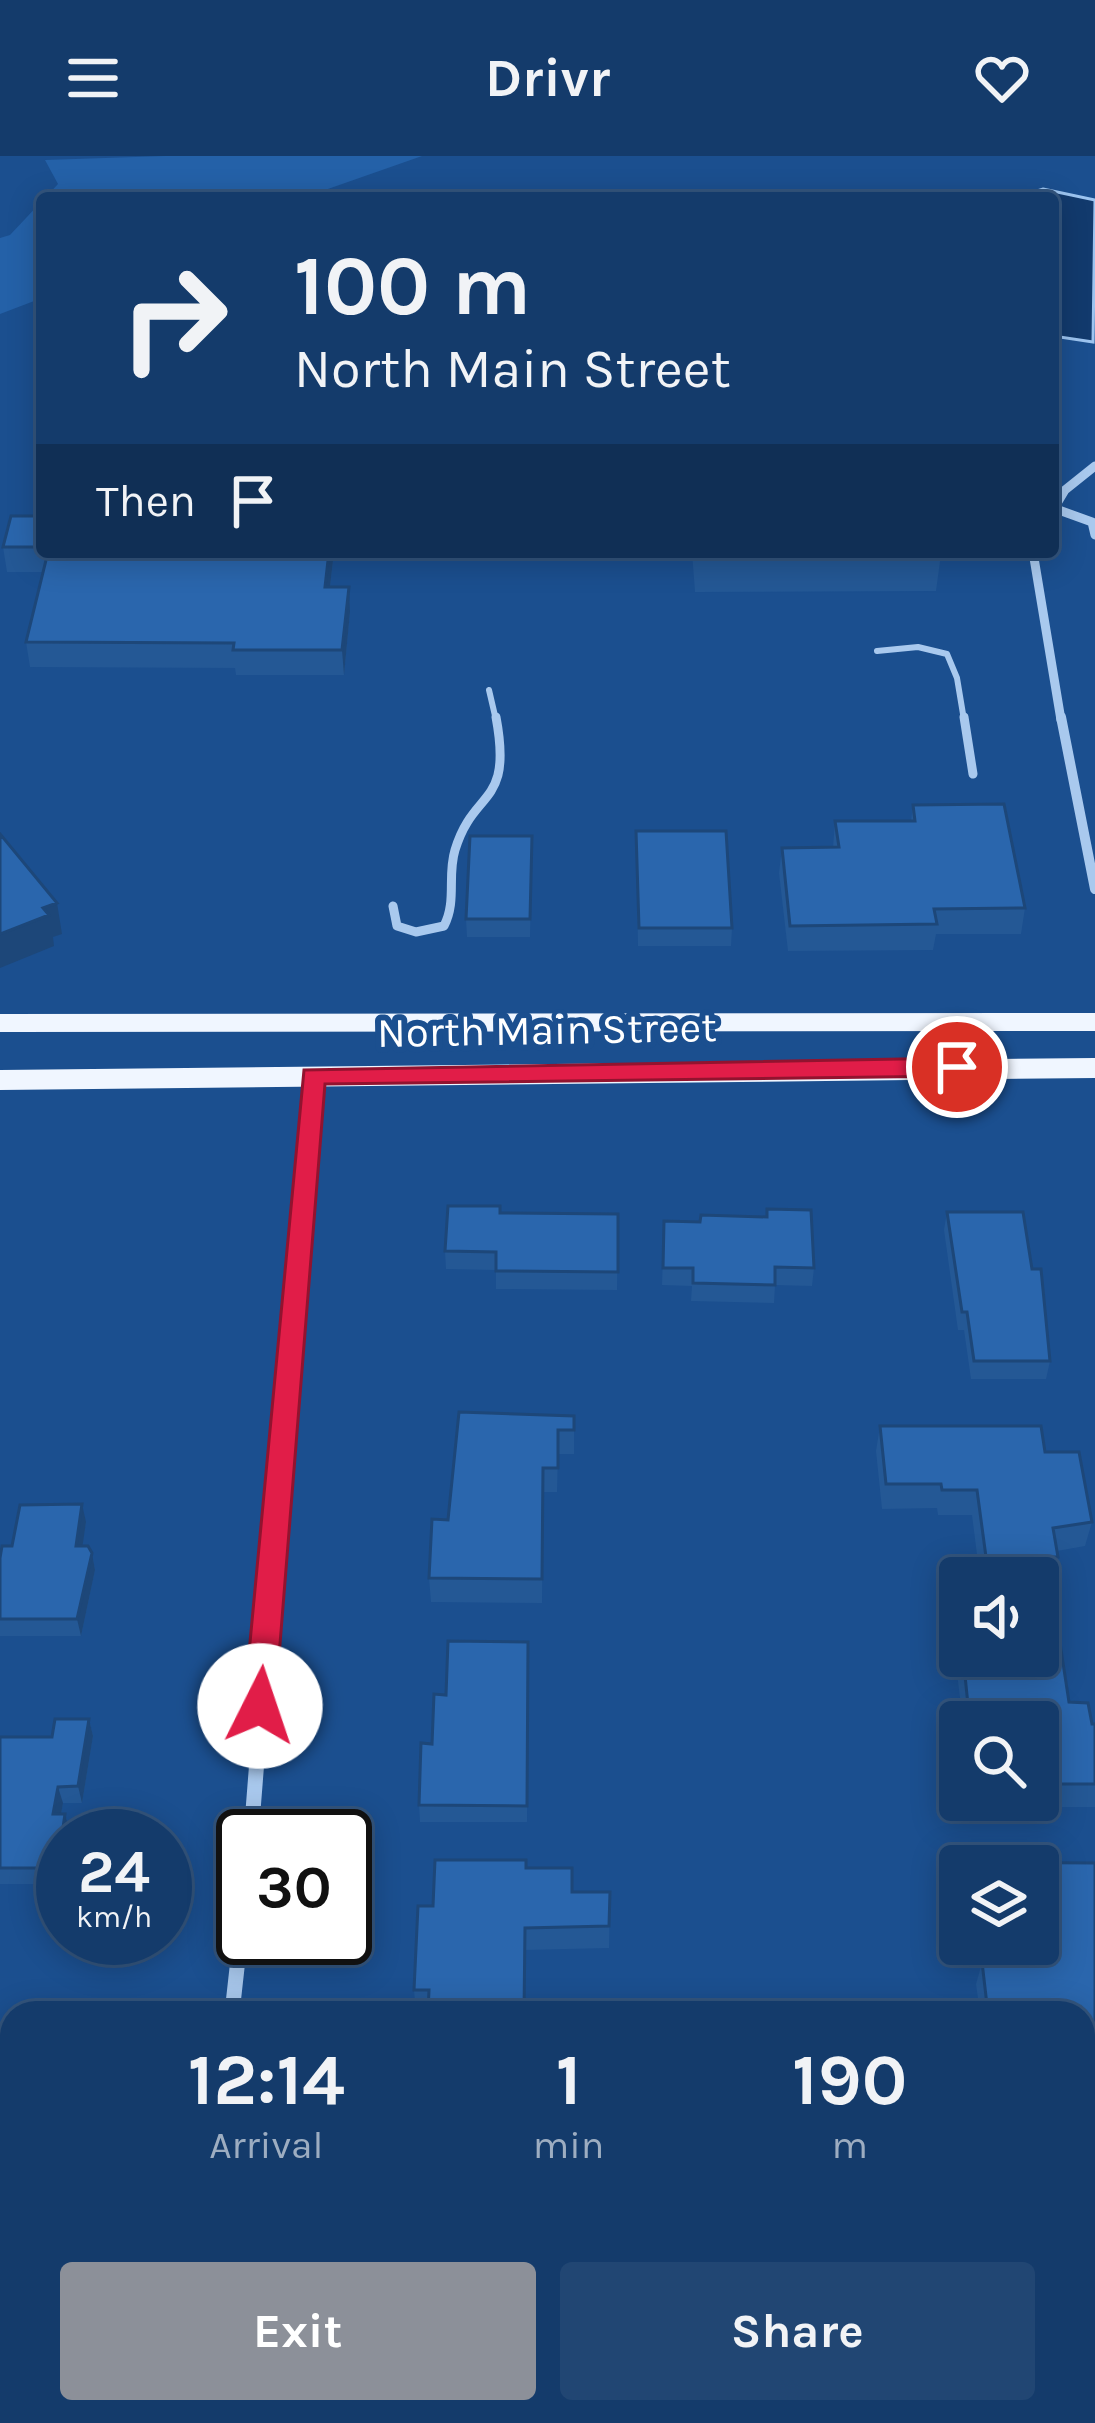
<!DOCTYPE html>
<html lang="en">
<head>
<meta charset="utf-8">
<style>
	body { margin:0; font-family:Karla,sans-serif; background:#214673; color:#f1f3f6; height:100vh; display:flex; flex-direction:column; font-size:45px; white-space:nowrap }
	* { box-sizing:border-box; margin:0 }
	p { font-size:39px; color:#9dadc1 }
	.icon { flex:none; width:66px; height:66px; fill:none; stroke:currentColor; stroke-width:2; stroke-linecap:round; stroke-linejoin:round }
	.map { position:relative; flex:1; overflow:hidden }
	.details { position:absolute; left:0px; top:1845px; width:1095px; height:423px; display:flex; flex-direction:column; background:#143b6b; border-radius:36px 36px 0 0; box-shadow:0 6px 30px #0003,0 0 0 3px #33557e }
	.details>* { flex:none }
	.guide { position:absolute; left:36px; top:36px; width:1023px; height:366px; border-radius:12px; box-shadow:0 6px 30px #0003,0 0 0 3px #33557e; background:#143b6b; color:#f1f3f6; overflow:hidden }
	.tools { position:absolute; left:939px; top:1401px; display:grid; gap:24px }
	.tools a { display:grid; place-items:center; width:120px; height:120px; border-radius:12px; background:#143b6b; box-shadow:0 6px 30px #0003,0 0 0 3px #33557e; font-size:60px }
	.speed { position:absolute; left:36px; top:1653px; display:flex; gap:24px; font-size:60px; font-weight:700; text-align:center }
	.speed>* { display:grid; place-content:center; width:156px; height:156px; border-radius:50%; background:#143b6b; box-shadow:0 6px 30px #0003,0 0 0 3px #33557e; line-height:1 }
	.speed small { font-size:30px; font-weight:400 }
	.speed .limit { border:6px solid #111; border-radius:18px; background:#fff; color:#111 }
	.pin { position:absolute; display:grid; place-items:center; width:102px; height:102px; color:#fff; margin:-51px; border:6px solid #fff; border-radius:50%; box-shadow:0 3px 12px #0007 }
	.me { position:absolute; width:132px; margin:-66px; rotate:4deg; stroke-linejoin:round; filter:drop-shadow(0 0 9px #0008) }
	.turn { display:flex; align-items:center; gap:42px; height:252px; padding:0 60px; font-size:54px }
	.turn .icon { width:156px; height:156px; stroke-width:2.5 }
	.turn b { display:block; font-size:84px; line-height:102px }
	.then { display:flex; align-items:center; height:114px; padding:0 60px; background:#0003; gap:24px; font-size:45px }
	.eta { display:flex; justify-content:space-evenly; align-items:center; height:204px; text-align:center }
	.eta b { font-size:72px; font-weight:700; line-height:84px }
	.primary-button { display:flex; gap:24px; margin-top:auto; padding:24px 60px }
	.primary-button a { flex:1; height:138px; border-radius:12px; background:#8c9099; color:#fff; font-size:48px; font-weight:700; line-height:138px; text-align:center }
	.primary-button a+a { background:#214673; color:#f1f3f6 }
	header { display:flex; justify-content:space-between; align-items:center; height:156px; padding:0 60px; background:#143b6b; font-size:54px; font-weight:700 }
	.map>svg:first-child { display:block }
	.green { fill:#2461a8 }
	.water { fill:#123a6d; stroke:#9cc4f0; stroke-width:3 }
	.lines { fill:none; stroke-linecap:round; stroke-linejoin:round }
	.lane-far1 { stroke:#a9c9ee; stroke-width:6 }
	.lane { stroke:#a9c9ee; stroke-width:9 }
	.street-far2 { stroke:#a9c9ee; stroke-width:9 }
	.street-far1 { stroke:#a9c9ee; stroke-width:10 }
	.street { stroke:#a9c9ee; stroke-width:15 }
	.primary { fill:#f0f6ff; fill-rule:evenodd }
	.wall { fill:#245895; fill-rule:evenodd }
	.shaded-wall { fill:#1d4779 }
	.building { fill:#2a66ad; stroke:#1d4779; stroke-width:3 }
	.route { fill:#e11d48; stroke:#92132f; stroke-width:3 }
	.labels { text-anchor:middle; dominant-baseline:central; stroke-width:12; stroke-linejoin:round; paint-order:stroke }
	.street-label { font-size:42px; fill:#fff; stroke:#1b4f8f }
</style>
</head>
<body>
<header><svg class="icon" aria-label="menu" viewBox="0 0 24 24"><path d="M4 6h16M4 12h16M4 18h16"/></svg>Drivr<svg class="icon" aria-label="heart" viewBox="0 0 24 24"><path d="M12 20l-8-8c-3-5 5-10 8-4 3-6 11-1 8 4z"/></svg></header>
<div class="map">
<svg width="1095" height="2267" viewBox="0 0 1095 2267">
	<rect width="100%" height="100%" fill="#1b4f8f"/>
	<path class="green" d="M165,0H422L325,34L317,42H45L58,28L45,4Z
		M42,45V142L0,158V82L10,79Z"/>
	<path class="water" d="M1043,33L1095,44L1093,186L1053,180V42H1015Z"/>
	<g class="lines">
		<path class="lane-far1" d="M877,495L918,491L947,498L957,522L964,564
			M489,534L496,564"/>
		<path class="lane" d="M964,561L973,618
			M393,750L397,770L416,776L444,770C457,745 447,720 455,694C474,631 513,652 496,561"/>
		<path class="street-far2" d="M1056,353L1092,366L1095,379
			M1053,354L1065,334L1095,310
			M1033,396L1061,564"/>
		<path class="street-far1" d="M1061,561L1095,733
			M281,1302L313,920"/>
		<path class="street" d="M251,1680L281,1299
			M232,1857L243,1758
			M193,2267L194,2256"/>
		<path class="primary" d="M1095,857V875L0,876V858Z
			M1095,902V922L0,934V914Z"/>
	</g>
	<path class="wall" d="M42,360V396H334L330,431L350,456L344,519H236L235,512L30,511L26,486L43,416H7L3,391Z
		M692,396H940L941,398L936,435L695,436Z
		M913,649L1025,752L1021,778H936L933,794L788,795L779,717L782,692H833L835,665H911Z
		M636,675L732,772L731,790H638Z
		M532,680L530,781H467L466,763Z
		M947,1056L1032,1113L1050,1205L1046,1223H971L964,1174H958L944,1074Z
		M500,1057L618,1058L617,1134L496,1133V1114L446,1113L445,1095Z
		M664,1065L814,1112L812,1130L775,1129L774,1147L691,1145L692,1130L662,1129Z
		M574,1260V1298H558L557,1336H543L542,1447L431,1446L429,1422L448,1364Z
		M880,1270L1045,1296L1092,1366L1085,1390L1057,1395L1058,1401L1052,1426L1038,1425V1422H980L972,1359H938L937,1352L882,1353L876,1295Z
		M86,1366L82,1390L92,1397L95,1414L81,1480H0V1402L12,1390Z
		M958,1461H960V1500H1038L1069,1546L1092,1568H1095V1651H987L986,1644H1038V1566H963L953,1485Z
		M528,1486L527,1666H420L419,1649L446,1539Z
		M89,1563L93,1580L82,1647H63L61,1658H65L70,1675L61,1728H0V1581H52Z
		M948,1706L1095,1707V1912H1083V1857H980L976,1828L982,1807H952L943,1729ZM960,1710L1038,1788H960Z
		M526,1712L572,1736H610L609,1792L525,1794L428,1856H416L414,1834L433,1750Z
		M1083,2026L1095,2027V2248H1083Z"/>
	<path class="shaded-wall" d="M329,396H334L327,456L325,431Z
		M349,431L350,456L344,519L342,494Z
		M57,747L62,778L53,781L54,790L0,812V778L43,752Z
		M82,1348L86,1366L80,1407L76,1390Z
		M92,1397L95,1414L81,1480L77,1463Z
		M89,1563L93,1580L82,1647L78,1630Z
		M58,1631L63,1647L58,1675L53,1658Z
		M65,1658L70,1675L69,1680H63L61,1728L57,1712Z"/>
	<path class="building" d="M11,360H42V391H3Z
		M48,396H329L325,431H349L342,494H233L234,487L26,486Z
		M696,396H940L941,398L696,400Z
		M1004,648L1025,752L934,753L937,768L790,770L782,692L839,691L835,665H915L913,649Z
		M636,675H726L732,772H639Z
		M0,678L57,747L43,752L49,759L0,778Z
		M470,680H532L530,763H466Z
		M448,1050H500V1057L618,1058V1116L496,1115V1096L445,1095Z
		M767,1053L811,1054L814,1112L775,1111V1129L693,1127V1112H663L664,1065L700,1066L701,1059L767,1061Z
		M947,1056H1023L1032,1113H1041L1050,1205H974L967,1156H962Z
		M459,1256L574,1260V1274H558V1312H543L542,1423L429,1422L432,1363L448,1364Z
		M880,1270H1041L1045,1296H1079L1092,1366L1053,1372L1058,1401H986L977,1334H942L941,1328H886Z
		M82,1348L76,1390H88L92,1397L77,1463H0V1402L2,1390H12L20,1349Z
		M1038,1461H1056L1069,1546L1088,1547L1092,1568H1095V1628H1038V1566H985L982,1549H968L963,1500H1038Z
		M448,1485L528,1486L527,1650L419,1649L421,1587L432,1588L434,1538L446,1539Z
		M55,1563H89L78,1630L58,1631L53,1658H65L57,1712H0V1581H52Z
		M435,1704H526V1712H572V1736H610L609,1770L525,1772L524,1857H428L429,1834H414L418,1750H433Z
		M948,1706L1095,1707V1890H1083V1857H997L996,1849H987L982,1806H991L990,1788H1038V1710H960V1785H957Z
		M1083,2026L1095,2027V2230H1083Z"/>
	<path class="route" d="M957,902L969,911L957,920L325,928L275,1550L271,1560L260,1564L248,1560L244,1550L304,914Z"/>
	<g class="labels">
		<g class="street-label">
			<text transform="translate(547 874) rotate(-1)">North Main Street</text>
		</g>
	</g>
</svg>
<div class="tools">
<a><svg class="icon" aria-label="sound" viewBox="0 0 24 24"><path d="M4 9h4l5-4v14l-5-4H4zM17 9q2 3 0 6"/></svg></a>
<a><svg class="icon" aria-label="search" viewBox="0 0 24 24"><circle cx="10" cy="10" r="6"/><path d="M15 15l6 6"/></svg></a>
<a><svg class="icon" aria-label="layers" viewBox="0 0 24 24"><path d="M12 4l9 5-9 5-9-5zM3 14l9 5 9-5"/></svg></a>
</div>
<div class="speed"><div>24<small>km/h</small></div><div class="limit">30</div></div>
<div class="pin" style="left:957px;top:911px;background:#d93025"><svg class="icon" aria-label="arrive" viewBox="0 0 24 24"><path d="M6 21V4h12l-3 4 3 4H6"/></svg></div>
<svg class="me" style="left:260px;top:1550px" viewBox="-20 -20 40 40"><circle r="19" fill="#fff"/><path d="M0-13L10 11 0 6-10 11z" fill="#e11d48"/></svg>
<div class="guide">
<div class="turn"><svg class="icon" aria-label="right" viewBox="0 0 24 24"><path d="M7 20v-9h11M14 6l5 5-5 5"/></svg><div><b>100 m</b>North Main Street</div></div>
<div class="then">Then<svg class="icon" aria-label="arrive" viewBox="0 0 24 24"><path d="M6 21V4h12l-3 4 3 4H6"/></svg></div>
</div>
<section class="details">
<div class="eta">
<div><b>12:14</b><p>Arrival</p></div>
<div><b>1</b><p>min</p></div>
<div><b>190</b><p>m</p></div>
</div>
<div class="primary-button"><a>Exit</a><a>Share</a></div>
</section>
</div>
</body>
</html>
